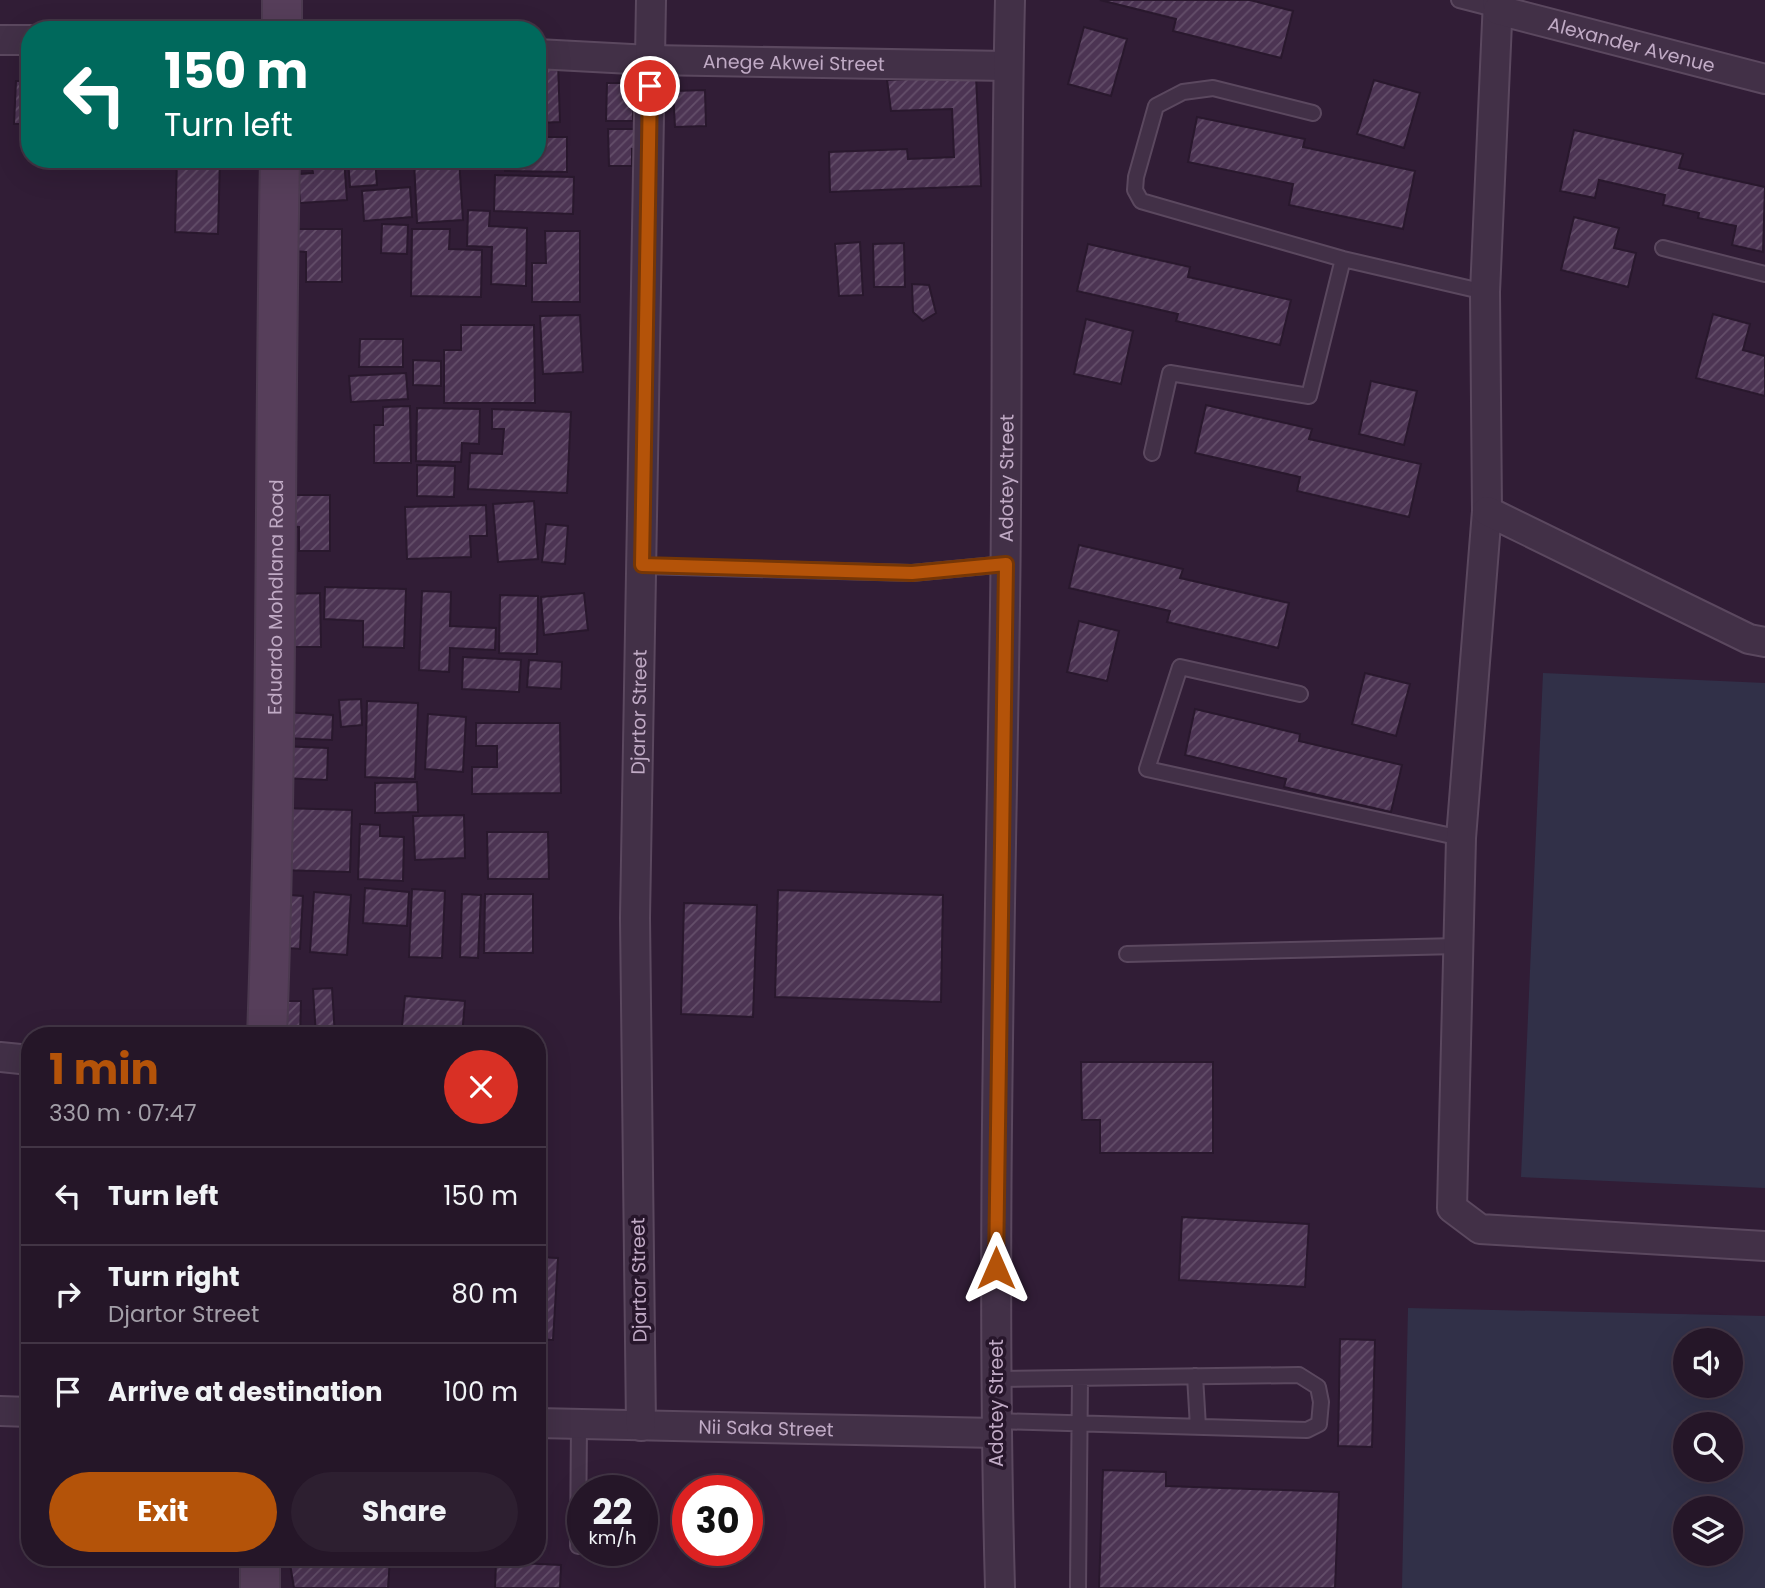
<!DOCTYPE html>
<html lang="en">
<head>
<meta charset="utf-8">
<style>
	body { margin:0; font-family:Poppins,sans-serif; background:#2d1f30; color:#f1f3f6; height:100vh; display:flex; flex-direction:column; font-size:26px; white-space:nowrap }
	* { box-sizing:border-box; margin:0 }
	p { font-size:23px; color:#a39fa8 }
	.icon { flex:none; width:38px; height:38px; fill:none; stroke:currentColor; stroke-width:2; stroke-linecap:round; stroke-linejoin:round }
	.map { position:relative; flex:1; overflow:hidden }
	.panel { position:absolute; left:21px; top:1027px; width:525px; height:539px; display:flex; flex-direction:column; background:#251628; border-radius:28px; box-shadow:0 7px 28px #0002,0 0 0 2px #423545 }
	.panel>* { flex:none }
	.hud { position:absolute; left:21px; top:21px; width:525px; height:147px; border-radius:28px; box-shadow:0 7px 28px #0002,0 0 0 2px #423545; background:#00695c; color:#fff; overflow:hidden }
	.buttons { position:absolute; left:1673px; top:1328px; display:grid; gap:14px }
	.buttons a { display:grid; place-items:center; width:70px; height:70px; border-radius:50%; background:#251628; box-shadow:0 7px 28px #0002,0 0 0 2px #423545; font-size:35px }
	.speed { position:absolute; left:567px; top:1475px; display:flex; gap:14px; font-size:35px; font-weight:700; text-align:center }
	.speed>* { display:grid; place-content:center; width:91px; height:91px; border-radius:50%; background:#251628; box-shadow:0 7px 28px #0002,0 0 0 2px #423545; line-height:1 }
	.speed small { font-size:18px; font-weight:400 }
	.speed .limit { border:10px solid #d22; background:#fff; color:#111 }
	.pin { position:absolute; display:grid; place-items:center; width:60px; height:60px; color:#fff; margin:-30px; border:4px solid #fff; border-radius:50%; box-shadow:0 2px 7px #0007 }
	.me { position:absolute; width:77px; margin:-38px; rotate:0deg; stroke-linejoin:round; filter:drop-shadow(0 0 5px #0008) }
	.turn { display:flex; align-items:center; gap:24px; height:147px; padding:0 28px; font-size:32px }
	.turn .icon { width:91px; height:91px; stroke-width:2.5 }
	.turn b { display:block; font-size:49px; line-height:60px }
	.round { display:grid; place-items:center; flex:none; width:74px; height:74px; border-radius:37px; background:#2d1f30 }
	.summary { display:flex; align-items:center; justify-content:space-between; height:119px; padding:0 28px }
	h1 { font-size:42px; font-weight:700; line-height:52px; color:#b45309 }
	.cta { display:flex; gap:14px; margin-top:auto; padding:14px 28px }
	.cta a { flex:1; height:80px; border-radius:42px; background:#b45309; color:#fff; font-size:28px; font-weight:700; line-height:80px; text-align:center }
	.cta a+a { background:#2d1f30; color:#f1f3f6 }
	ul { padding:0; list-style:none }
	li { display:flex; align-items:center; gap:21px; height:98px; padding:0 28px; border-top:2px solid #423545 }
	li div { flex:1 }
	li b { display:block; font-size:26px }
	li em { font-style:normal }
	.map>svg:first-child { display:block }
	.pitch { fill:#313048; fill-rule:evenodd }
	.building { fill:url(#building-hatch); stroke:#29182d; stroke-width:2 }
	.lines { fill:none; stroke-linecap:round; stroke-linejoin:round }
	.service-casing { stroke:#5b485f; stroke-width:18 }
	.minor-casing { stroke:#5b485f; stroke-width:32 }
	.secondary-casing { stroke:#4c3a50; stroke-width:42 }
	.service { stroke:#423047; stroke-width:14 }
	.minor { stroke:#423047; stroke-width:28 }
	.secondary { stroke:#563e5a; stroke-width:38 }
	.route-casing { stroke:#753606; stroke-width:18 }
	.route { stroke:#b45309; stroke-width:12 }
	.labels { text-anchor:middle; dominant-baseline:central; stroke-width:7; stroke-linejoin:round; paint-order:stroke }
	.street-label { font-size:19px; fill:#c0aac5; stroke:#27162b }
</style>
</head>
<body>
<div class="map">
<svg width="1765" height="1588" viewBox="0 0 1765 1588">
	<defs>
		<pattern id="building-hatch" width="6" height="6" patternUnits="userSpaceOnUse" patternTransform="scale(1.75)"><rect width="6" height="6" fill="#4c3453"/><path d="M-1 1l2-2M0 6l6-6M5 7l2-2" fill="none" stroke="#644f6a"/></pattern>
	</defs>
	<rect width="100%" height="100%" fill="#311d36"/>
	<path class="pitch" d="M1543,673L1765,683V1188L1521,1177Z
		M1408,1308L1765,1316V1588H1402ZM1685,1340H1731V1386H1685ZM1685,1424H1731V1470H1685ZM1685,1508H1731V1554H1685Z"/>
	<path class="building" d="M1100,0H1250L1293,11L1281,58L1173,31L1176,19Z
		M1084,27L1127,39L1111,96L1068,84Z
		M558,62L560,122L537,123V63Z
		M976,76L981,186L830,192L829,152L907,149L908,159L954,157L952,109L891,111L887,80Z
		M1374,80L1420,93L1404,148L1357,134Z
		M16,81H30V124H14Z
		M607,83H634L633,121H606Z
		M705,90L706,126L675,127L673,91Z
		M1197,117L1305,139L1303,147L1415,171L1403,229L1289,205L1293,184L1188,162Z
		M608,129H645L646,149H632V166H609Z
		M1574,130L1683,154L1679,168L1765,187L1763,252L1732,245L1736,226L1698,218L1699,213L1663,205L1665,195L1599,180L1595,198L1560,191Z
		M537,137H567V172L505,171V159H537Z
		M177,159H220L218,234L175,232Z
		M311,159H344L347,200L300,203L298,174L313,173Z
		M348,159H375L377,185L350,187Z
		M459,159L463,220L417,223L414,161Z
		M495,175L574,177L573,214L494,211Z
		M410,187L412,217L364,221L362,191Z
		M468,210L490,211L489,226L527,228L526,286L491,284L492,247L467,246Z
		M1574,217L1619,228L1614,248L1636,253L1628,287L1561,270Z
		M382,224L408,225L407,254L381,253Z
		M293,229H342V282H306V252L293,251Z
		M412,229H450L449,249L482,250L481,297L411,296Z
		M545,231H580V302H532V263H546Z
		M860,242L863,295L839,296L835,244Z
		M904,243L905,287H874L873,244Z
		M1088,244L1190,267L1188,277L1291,300L1280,345L1176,321L1178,314L1077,291Z
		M912,284L929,285L936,313L923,321L913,312Z
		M1713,314L1750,324L1743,350L1765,356V396L1696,378Z
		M580,315L583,372L543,374L540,316Z
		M1086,319L1133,331L1121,384L1074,374Z
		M461,325H534L535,403H444V350H461Z
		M360,339H403V367H359Z
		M413,360L441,361V386L413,385Z
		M406,373L408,399L351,402L349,376Z
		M1371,381L1417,391L1404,445L1359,434Z
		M1206,405L1312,429L1309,439L1421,464L1409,517L1297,491L1300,477L1195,453Z
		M410,406L411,463H374V425H383V407Z
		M417,408L480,409L479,444L462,443L461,462L416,461Z
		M492,409L571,412L567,493L468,489L470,453L502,454L504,429H492Z
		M417,465L455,466L454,497L417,496Z
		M286,495H330V551H299V527L286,526Z
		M534,501L538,559L498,562L493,504Z
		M486,505L487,536H470L471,557L407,559L405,507Z
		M546,524L568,526L565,564L542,562Z
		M1079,545L1183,569L1180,578L1289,603L1278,648L1167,622L1170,611L1069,588Z
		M325,587L406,589L404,648L363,647V621L324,619Z
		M422,591L451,592L450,626L496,628L495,650L450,648L449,672L419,670Z
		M320,593L321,647H284L283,594Z
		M584,593L588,630L544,635L541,597Z
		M500,595L538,596L537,654L499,653Z
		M1079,621L1119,631L1107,681L1067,672Z
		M463,657L521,660L519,692L462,689Z
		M529,660L562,662L561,689L527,687Z
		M1365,673L1410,684L1396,736L1352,724Z
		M361,699L362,725L341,727L339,700Z
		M367,701L418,703L415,779L365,777Z
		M1195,709L1300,734L1299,741L1402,765L1391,812L1284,787L1286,779L1185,755Z
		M283,712L333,715L332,740L282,738Z
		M428,714L466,717L463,772L425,769Z
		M476,723H560L561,793L472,794V767H497V746H476Z
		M280,746L328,748L327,780L279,778Z
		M417,782L418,812L375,813V783Z
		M280,808L352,810L350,872L278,870Z
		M464,815L465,858L415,860L413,816Z
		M360,824L380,825V836L404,837L403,881L358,879Z
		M487,832H548L549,879H488Z
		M365,888L409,892L407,926L363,923Z
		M412,889L445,891L442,958L409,957Z
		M778,890L943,895L941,1002L775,997Z
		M314,892L351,895L347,955L310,952Z
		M277,894L303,896L300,949L274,947Z
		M462,894L481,895L478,958L460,957Z
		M485,894H533V953H484Z
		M684,903L757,905L753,1017L681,1014Z
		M332,988L335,1036H316L313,989Z
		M405,996L465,1001L462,1036H401Z
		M284,1001H301L300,1036H283Z
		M1081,1062H1213V1153H1100V1120H1082Z
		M1182,1217L1309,1224L1305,1287L1179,1280Z
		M537,1257L558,1258L553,1340L537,1339Z
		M1340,1339L1375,1340L1372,1447L1338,1446Z
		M1103,1470L1166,1472V1486L1339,1492L1335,1588H1099Z
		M289,1558H390L388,1588H294Z
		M496,1562L561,1565L560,1588H495Z"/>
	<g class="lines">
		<defs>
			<path id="service" d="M1459,0L1498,10
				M1313,113L1213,88L1183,92L1156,106L1136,177L1135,190L1141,201L1343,259L1485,292
				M1663,248L1765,274
				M1152,453L1170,373L1309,396L1343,259
				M642,566L912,573L1006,564
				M1300,694L1180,667L1147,769L1461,838
				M1127,954L1458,946
				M1195,1376L1198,1427
				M996,1421L1307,1430L1319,1424L1321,1402L1318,1387L1299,1375L996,1379
				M578,1546L579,1424
				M1078,1588L1080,1378"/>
			<g id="minor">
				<path d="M1498,0L1485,292L1487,511L1461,838L1452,1208L1480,1229L1765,1246"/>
				<path id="s1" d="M1498,10L1765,79"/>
				<path d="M0,40H30"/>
				<path id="s2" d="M537,54L650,60L1008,66"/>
				<path d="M1487,511L1749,639L1765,642"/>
				<path d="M0,1057L30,1060"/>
				<path d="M0,1411L30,1412"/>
				<path id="s3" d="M537,1423L996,1433"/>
				<path id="s4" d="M641,1426L635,918L651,0"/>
				<path id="s5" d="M1000,1588C991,1261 1000,934 1005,606C1008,404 1005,202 1010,0"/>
			</g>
			<g id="secondary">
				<path d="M282,0V30"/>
				<path id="s6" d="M267,1036C278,744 274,452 280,159"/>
				<path d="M260,1558V1588"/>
			</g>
		</defs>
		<use href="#service" class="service-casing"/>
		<use href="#minor" class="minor-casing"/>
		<use href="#secondary" class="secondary-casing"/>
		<use href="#service" class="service"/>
		<use href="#minor" class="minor"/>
		<use href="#secondary" class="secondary"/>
	</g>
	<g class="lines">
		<defs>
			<path id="route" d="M650,86L642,565L912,573L1006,564L996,1268"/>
		</defs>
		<use href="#route" class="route-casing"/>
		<use href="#route" class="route"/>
	</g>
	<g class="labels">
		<g class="street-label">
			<text stroke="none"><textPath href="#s1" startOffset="138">Alexander Avenue</textPath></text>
			<text stroke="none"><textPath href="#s2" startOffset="257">Anege Akwei Street</textPath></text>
			<text stroke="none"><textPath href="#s5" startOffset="1110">Adotey Street</textPath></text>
			<text stroke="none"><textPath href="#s6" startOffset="439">Eduardo Mohdlana Road</textPath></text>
			<text stroke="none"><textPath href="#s4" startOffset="714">Djartor Street</textPath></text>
			<text transform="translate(639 1280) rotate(-91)">Djartor Street</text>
			<text transform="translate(996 1403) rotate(-90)">Adotey Street</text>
			<text stroke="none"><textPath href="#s3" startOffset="229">Nii Saka Street</textPath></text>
		</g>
	</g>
</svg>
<div class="buttons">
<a><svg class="icon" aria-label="sound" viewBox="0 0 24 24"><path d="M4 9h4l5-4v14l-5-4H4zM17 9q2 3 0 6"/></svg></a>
<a><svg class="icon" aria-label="search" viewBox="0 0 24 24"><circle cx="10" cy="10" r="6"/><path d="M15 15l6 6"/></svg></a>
<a><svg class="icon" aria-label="layers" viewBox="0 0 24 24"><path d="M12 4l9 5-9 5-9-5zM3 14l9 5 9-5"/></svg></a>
</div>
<div class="speed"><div>22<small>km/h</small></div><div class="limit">30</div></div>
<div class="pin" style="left:650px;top:86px;background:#d93025"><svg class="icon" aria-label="arrive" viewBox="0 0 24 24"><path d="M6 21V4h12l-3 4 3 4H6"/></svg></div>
<svg class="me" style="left:996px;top:1268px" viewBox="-20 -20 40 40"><path d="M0-17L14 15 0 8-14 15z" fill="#b45309" stroke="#fff" stroke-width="4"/></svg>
<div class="hud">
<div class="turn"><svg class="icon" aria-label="left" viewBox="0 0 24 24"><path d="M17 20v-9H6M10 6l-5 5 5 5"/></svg><div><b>150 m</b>Turn left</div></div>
</div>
<section class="panel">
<div class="summary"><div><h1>1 min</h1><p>330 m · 07:47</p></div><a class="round" style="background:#d93025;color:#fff"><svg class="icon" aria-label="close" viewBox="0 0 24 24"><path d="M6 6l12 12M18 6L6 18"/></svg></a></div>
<ul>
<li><svg class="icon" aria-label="left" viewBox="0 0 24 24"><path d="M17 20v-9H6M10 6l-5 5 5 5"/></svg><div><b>Turn left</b></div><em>150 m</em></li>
<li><svg class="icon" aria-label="right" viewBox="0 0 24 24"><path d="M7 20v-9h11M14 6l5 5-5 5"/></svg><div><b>Turn right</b><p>Djartor Street</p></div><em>80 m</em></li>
<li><svg class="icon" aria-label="arrive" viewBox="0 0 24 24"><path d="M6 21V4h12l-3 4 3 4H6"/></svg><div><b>Arrive at destination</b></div><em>100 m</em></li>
</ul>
<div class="cta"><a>Exit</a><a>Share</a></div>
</section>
</div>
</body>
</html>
